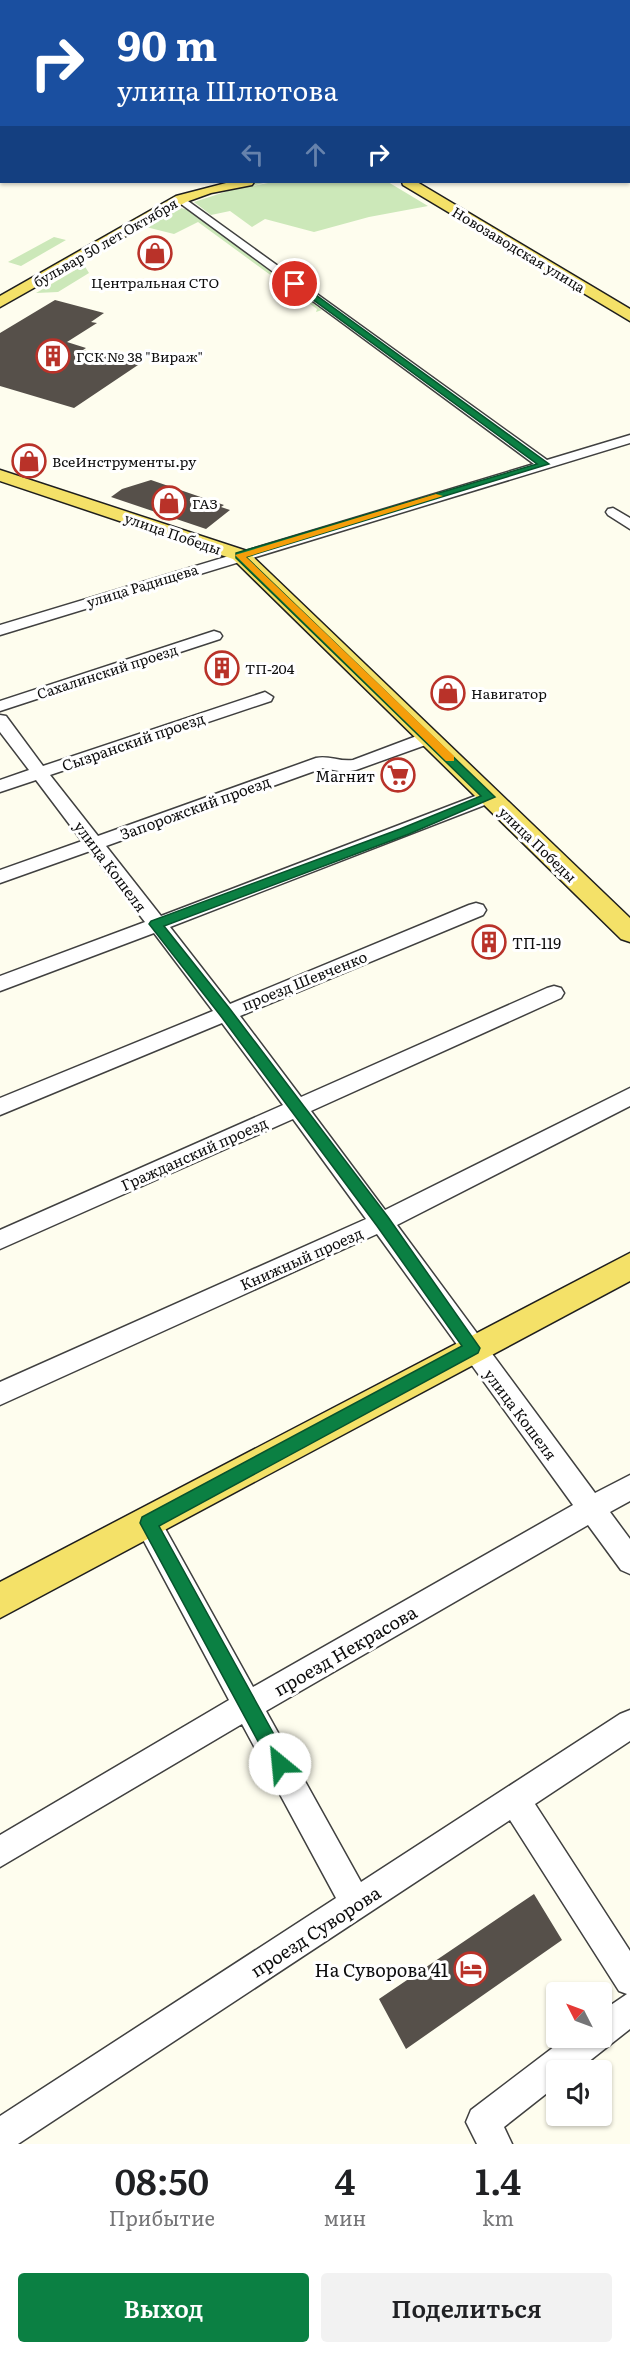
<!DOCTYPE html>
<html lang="ru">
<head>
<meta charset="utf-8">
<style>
	body { margin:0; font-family:Literata,serif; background:#f2f2f2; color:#202124; height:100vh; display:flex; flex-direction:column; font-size:22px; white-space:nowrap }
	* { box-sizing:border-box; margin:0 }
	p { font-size:20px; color:#757577 }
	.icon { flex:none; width:33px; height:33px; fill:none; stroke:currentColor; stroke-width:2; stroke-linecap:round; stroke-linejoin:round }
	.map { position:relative; height:2144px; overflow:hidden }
	.panel { display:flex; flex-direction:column; background:#fff; flex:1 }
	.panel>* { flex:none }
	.guide { position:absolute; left:0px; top:0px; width:630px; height:183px; box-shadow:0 2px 4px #0004; background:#1a4fa0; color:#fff; overflow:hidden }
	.needle { width:39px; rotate:312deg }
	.tools { position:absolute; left:546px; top:1982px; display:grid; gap:12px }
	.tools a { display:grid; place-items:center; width:66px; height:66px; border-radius:6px; background:#fff; box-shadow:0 2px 4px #0004; font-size:30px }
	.pin { position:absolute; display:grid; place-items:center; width:51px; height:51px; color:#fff; margin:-26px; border:3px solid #fff; border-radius:50%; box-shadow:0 2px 6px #0007 }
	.me { position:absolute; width:66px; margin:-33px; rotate:332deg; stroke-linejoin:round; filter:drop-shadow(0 0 4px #0008) }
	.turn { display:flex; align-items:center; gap:21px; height:126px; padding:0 18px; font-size:27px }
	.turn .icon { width:78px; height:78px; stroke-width:2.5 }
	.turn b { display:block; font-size:42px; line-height:51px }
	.lanes { display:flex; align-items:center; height:57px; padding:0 18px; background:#0003; justify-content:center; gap:30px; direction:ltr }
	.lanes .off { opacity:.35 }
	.eta { display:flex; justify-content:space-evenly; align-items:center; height:102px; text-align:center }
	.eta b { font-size:36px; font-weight:600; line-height:42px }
	.action { display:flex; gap:12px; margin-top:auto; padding:12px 18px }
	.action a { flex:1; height:69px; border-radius:6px; background:#0b8043; color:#fff; font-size:24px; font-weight:600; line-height:69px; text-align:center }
	.action a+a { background:#f2f2f2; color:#202124 }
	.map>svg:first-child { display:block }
	.green { fill:#cce8b9 }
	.building { fill:#56504a }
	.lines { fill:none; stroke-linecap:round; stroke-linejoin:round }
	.minor-casing { stroke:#404040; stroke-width:3 }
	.major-casing { stroke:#1e1e1e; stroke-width:3 }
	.minor { fill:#fff; fill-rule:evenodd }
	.major { fill:#f4e168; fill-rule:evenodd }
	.rail { stroke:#b93229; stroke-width:2 }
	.route { fill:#0b8043; stroke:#07532c; stroke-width:1.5 }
	.slow { fill:#f59e0b }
	.labels { text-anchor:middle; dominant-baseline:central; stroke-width:6; stroke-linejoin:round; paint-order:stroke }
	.far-street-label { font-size:14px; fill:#0d0d0d; stroke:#fff }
	.far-poi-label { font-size:14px; fill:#0d0d0d; stroke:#fff; text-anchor:start }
	.street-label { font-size:15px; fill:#0d0d0d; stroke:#fff }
	.poi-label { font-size:15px; fill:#0d0d0d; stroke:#fff; text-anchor:end }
	.near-street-label { font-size:18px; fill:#0d0d0d; stroke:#fff }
	.near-poi-label { font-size:18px; fill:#0d0d0d; stroke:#fff; text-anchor:end }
</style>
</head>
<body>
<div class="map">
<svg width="630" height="2144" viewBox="0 0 630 2144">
	<rect width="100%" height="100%" fill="#fefdee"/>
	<path class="green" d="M254,182H268L237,189L273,182H388L428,206L369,217L314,232L265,219L252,227L230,211L211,215L194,202L237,188L192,199L223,188Z
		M181,208L189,210L322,310L316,312L317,309L198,222L174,234L146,227Z
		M54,237L66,240L21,266L8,262Z
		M84,265L89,273L58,292L36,293Z"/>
	<path class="building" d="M55,300L104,313L91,322L97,323L67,342L86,348L83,350L138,365L74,408L0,386V333Z
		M151,480L224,505L221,507L230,510L206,529L111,497L122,489Z
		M489,933L501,946L489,951L477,939Z
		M534,1894L562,1940L406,2049L379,1999Z"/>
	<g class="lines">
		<defs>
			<path id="minor" d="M577,0H591L575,2Z
				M0,48H2V54H0Z
				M181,196L547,460L630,435V443L0,635V625L534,464L177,201V197Z
				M613,508L630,518V529L608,515L606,512L608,509Z
				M214,631L220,633L222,636L220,639L0,711V701Z
				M265,692L273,697L271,701L50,775L98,836L316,758C328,755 340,762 353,760L422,734H434L437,738L434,742L356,770L344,772L323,768L106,846L161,916L483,793H495L498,797L495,801L170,927L230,1004L469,905L476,903L483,905L486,910L483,915L240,1016L301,1097L547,988L554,986L561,988L564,993L561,998L311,1111L385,1210L630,1088V1106L397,1225L595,1493L630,1475V1501L610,1512L630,1539V1574L621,1570L588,1525L266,1711L361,1882L620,1714L630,1710V1741L535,1804L630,1951V2029L578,2070H556V2086L504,2127L512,2144H477L466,2122L471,2110L567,2037H602V2011L627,1994L619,1991L510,1820L18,2144H0V2116L336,1898L242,1724L0,1867V1835L229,1700L139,1532L135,1523L139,1514L148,1511L157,1514L253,1687L573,1505L377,1234L0,1405V1382L366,1219L293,1119L0,1249V1230L283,1105L222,1023L0,1115V1098L213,1011L154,933L0,991V976L145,922L90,851L0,883V870L82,841L36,780L0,792V780L29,770L0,732V715L6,716L43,766Z"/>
			<path id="major" d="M103,0H114L115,2H104Z
				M0,107H2V115H0Z
				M230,182H254L252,185L211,193L186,202L0,307V296L176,196Z
				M402,182H417L630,309V321L403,185Z
				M0,470L247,551L630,918V942L621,939L233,559L0,481Z
				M630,1253V1281L0,1618V1582Z"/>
		</defs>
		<use href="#minor" class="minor-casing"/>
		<use href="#major" class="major-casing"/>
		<use href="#minor" class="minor"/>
		<use href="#major" class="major"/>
		<path class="rail" d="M141,0L144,2"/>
	</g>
	<path class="route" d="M293,282H298L549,464L246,557L495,797L409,834L164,926L230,1009L388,1217L480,1348L478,1353L159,1526L287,1758L290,1764L287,1771L280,1774L274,1771L140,1523L142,1517L462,1346L377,1226L220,1015L149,924L151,921L400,829L481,796L236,558V553L537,464L293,285Z"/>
	<path class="slow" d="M436,494L443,496L246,557L454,756V761H446L235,555Z"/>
	<defs>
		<symbol id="shop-ring" viewBox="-11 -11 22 22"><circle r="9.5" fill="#fff" stroke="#b93229" stroke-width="1.5"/><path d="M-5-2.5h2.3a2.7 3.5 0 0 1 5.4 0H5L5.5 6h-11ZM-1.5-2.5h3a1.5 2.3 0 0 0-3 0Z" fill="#b93229"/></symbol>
		<symbol id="building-ring" viewBox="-11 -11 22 22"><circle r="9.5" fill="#fff" stroke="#b93229" stroke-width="1.5"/><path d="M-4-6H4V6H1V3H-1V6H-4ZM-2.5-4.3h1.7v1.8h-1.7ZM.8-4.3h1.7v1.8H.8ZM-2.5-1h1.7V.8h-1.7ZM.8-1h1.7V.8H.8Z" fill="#b93229"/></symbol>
		<symbol id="supermarket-ring" viewBox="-11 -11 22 22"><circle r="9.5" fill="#fff" stroke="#b93229" stroke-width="1.5"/><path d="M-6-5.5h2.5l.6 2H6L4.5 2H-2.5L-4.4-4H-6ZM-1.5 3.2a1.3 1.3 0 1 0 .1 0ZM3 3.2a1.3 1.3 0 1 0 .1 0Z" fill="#b93229"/></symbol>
		<symbol id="hotel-ring" viewBox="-11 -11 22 22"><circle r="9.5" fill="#fff" stroke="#b93229" stroke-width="1.5"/><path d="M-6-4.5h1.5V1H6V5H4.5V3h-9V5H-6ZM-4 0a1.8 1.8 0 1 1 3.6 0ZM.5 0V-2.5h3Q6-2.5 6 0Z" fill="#b93229"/></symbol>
	</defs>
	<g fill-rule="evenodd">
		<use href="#shop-ring" x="136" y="234" width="38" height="38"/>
		<use href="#building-ring" x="34" y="337" width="38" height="38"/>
		<use href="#shop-ring" x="10" y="442" width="38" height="38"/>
		<use href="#shop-ring" x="150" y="484" width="38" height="38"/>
		<use href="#building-ring" x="203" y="649" width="38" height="38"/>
		<use href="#shop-ring" x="429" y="674" width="38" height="38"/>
		<use href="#supermarket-ring" x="379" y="756" width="38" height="38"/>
		<use href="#building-ring" x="470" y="923" width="38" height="38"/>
		<use href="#hotel-ring" x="452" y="1950" width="38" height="38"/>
	</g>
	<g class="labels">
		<g class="far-street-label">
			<text transform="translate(105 242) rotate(-30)">бульвар 50 лет Октября</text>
			<text transform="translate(519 249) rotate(31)">Новозаводская улица</text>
			<text transform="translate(173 533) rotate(19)">улица Победы</text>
			<text transform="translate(142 585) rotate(-17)">улица Радищева</text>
			<text transform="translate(107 671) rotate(-18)">Сахалинский проезд</text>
			<text transform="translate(538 844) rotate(44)">улица Победы</text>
		</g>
		<g class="far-poi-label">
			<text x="155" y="282" text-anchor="middle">Центральная СТО</text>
			<text x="76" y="356">ГСК № 38 "Вираж"</text>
			<text x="52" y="461">ВсеИнструменты.ру</text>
			<text x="192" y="503">ГАЗ</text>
			<text x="245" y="668">ТП-204</text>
			<text x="471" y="693">Навигатор</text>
		</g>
		<g class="street-label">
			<text transform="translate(133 741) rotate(-19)">Сызранский проезд</text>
			<text transform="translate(195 807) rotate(-20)">Запорожский проезд</text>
			<text transform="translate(111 866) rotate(53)">улица Кошеля</text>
			<text transform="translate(304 980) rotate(-22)">проезд Шевченко</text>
			<text transform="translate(194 1153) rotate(-24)">Гражданский проезд</text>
			<text transform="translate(301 1258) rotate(-24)">Книжный проезд</text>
			<text transform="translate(521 1414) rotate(53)">улица Кошеля</text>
		</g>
		<g class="poi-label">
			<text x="375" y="775">Магнит</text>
			<text x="512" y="942" text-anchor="start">ТП-119</text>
		</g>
		<g class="near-street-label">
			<text transform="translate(345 1650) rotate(-30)">проезд Некрасова</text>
			<text transform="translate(315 1931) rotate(-33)">проезд Суворова</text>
		</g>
		<g class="near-poi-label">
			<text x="448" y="1969">На Суворова 41</text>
		</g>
	</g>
</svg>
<div class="tools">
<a><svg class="needle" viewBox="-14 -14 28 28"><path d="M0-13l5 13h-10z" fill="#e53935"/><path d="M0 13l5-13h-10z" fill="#757577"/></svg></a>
<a><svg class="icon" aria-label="sound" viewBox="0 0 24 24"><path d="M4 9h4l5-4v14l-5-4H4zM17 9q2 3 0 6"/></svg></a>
</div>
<div class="pin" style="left:295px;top:284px;background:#d93025"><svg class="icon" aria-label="arrive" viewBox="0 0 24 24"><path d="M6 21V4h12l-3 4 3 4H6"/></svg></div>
<svg class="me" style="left:280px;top:1764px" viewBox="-20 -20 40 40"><circle r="19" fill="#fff"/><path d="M0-13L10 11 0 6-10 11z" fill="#0b8043"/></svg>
<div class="guide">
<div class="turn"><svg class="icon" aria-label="right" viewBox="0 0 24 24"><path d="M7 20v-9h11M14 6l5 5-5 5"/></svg><div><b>90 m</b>улица Шлютова</div></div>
<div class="lanes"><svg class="icon off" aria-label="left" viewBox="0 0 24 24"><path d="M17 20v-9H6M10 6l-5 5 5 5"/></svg><svg class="icon off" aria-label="ahead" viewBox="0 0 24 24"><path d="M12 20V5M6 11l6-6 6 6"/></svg><svg class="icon" aria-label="right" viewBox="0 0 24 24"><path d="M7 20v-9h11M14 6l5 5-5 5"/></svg></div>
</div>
</div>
<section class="panel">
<div class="eta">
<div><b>08:50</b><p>Прибытие</p></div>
<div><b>4</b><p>мин</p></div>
<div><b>1.4</b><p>km</p></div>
</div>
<div class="action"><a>Выход</a><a>Поделиться</a></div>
</section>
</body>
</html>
